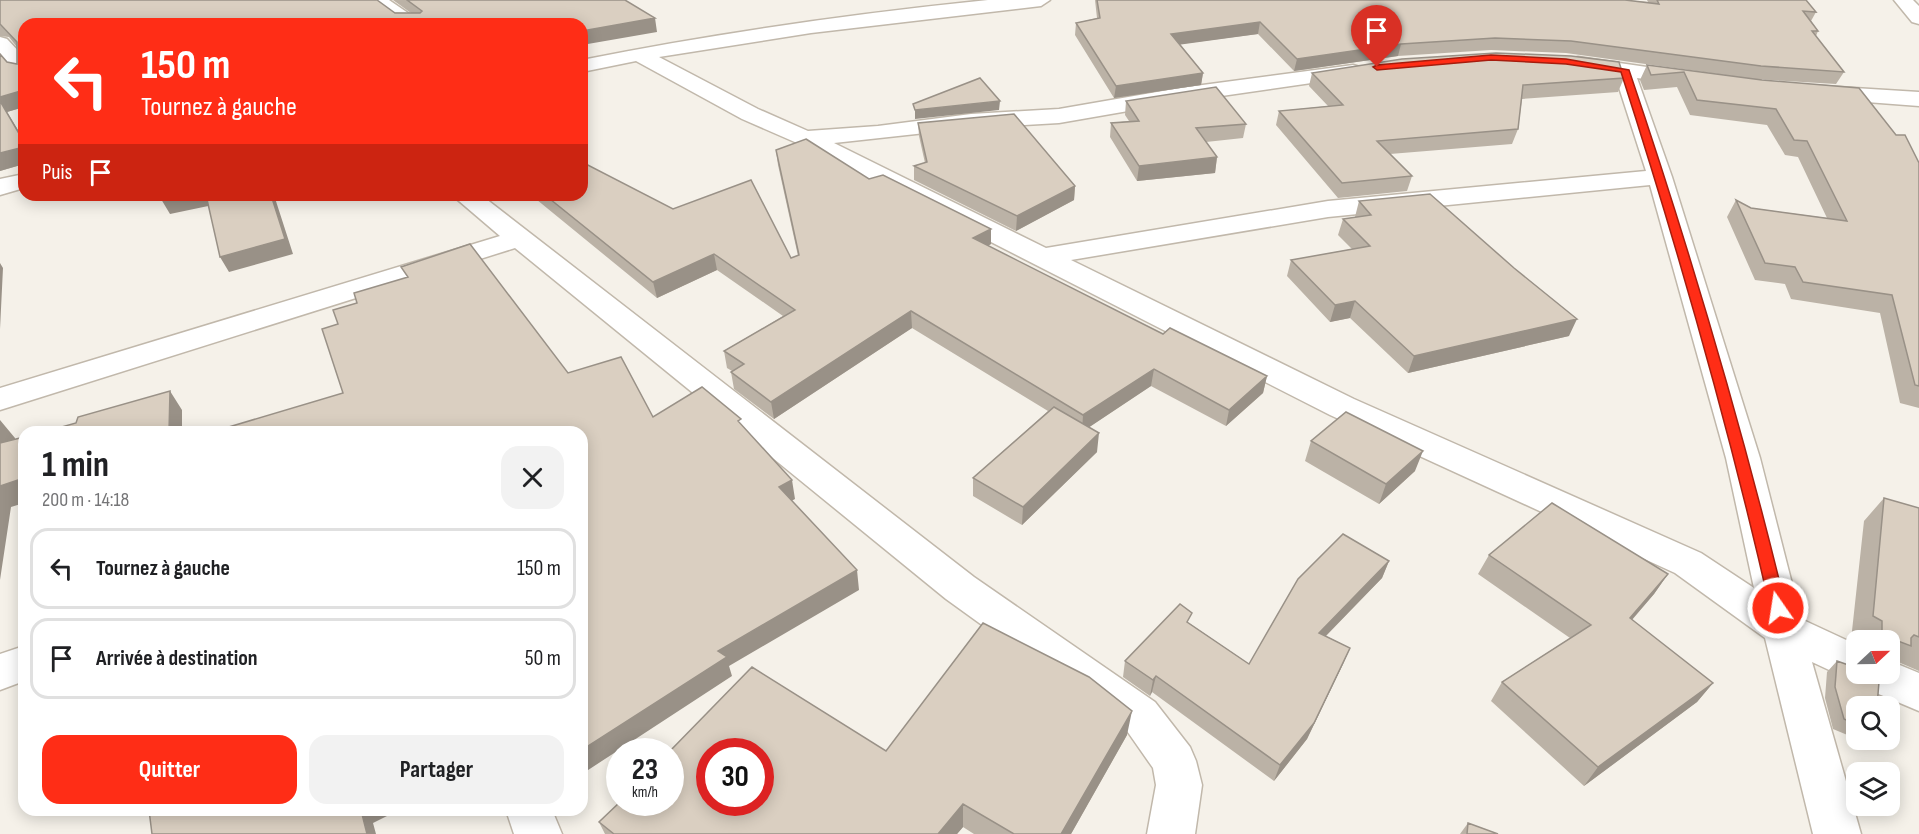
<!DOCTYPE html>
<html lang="fr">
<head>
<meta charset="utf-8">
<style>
	body { margin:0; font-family:"Sofia Sans Condensed",sans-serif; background:#f2f2f2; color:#202124; height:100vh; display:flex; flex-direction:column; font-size:22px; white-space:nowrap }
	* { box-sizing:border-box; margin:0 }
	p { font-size:20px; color:#757577 }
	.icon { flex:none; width:33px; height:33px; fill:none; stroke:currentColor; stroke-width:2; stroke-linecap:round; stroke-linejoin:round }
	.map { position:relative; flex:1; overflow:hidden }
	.sheet { position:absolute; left:18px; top:426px; width:570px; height:390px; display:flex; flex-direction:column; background:#fff; border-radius:18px; box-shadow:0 3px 15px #0003 }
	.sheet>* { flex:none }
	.banner { position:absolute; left:18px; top:18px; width:570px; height:183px; border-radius:18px; box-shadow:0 3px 15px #0003; background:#ff2d16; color:#fff; overflow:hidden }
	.needle { width:39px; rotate:68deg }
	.tools { position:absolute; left:1846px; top:630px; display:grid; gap:12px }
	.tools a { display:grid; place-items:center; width:54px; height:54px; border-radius:12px; background:#fff; box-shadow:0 3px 15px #0003; font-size:30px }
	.speed { position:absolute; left:606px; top:738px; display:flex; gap:12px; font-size:30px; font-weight:700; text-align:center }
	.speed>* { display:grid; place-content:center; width:78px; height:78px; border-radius:50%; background:#fff; box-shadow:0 3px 15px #0003; line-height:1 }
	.speed small { font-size:15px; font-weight:400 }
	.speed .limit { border:9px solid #d22; background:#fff; color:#111 }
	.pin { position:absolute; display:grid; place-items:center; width:51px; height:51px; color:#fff; margin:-62px -26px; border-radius:50% 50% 50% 0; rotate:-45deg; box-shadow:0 0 6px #0007 }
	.pin .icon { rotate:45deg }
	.me { position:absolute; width:66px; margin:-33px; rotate:347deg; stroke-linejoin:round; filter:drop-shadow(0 0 4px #0008) }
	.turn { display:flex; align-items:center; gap:21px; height:126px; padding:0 24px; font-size:27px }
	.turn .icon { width:78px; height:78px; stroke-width:2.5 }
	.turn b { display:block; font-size:42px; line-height:51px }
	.then { display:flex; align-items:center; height:57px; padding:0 24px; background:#0003; gap:12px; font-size:22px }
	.round { display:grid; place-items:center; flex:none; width:63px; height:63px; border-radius:18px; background:#f2f2f2 }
	.overview { display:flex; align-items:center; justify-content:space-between; height:102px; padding:0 24px }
	h1 { font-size:36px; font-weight:700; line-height:45px }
	.primary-button { display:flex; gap:12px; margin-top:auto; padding:12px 24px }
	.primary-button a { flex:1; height:69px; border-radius:18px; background:#ff2d16; color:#fff; font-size:24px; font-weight:700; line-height:69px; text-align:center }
	.primary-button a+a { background:#f2f2f2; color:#202124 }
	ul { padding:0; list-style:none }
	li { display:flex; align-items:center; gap:18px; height:81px; margin:0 12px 9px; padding:0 12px; border:3px solid #e0e0e0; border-radius:18px }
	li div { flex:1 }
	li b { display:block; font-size:22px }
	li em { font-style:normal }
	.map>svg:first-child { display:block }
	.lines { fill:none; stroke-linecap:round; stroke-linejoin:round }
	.minor-casing { stroke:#c1b8ab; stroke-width:3 }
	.minor { fill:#fff; fill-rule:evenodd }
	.wall { fill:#bbb2a6 }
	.shaded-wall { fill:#999187 }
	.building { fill:#dacfc1; stroke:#999187; stroke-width:1.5; fill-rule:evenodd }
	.route { fill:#ff2d16; stroke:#a61d0e; stroke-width:1.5 }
</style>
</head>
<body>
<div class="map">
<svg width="1919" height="834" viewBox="0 0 1919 834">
	<rect width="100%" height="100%" fill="#f5f1e9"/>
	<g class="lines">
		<defs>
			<path id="minor" d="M367,0H389L424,24H401Z
				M988,0H1050L1041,6L811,33L659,57L758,109L808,131L878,126L971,114L1059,109L1180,88L1353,65L1360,67L1364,71L1360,75L1353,77L1180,102L1059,123L971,128L834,143L1046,248L1328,201L1646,171L1615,75L1571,67L1568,63L1571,59L1578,57L1695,74L1698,79L1695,84L1687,85L1637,78L1672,177L1760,458L1801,619L1857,645V674H1890V661L1919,673V711L1862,687L1859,681L1842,676L1812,662L1861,834H1813L1765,638L1675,573L1330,415L797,143L742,119L636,61L582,72V60C716,33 852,14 988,0ZM1650,185L1726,458L1754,588L1701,553L1354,399L1071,260L1328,217Z
				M1894,0H1913L1919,6V24L1912,22Z
				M0,37L7,39L24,57V76L17,74L0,55Z
				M1822,86L1919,92V106L1814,98L1811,93L1814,88Z
				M24,174V188L0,195V179Z
				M452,195H481L974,577L1155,702L1190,747L1196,761L1202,785L1195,834H1147L1156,785L1153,768L1125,728L946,599L515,248L0,410V388L500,236Z
				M24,646V681L0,690V654Z
				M506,810H552L562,834H514Z"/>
		</defs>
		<use href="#minor" class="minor-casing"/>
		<use href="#minor" class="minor"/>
	</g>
	<path class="wall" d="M0,0L411,13L393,0H625L657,32L24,24V107L7,112L24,164L0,171V54L7,62L17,64V47L9,37L0,36Z
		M1095,0H1625L1648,2L1647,0H1806L1816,12L1811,21L1818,31L1816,36L1844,72L1836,84L1754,79L1566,53L1491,50L1398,56L1294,71L1258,34L1180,44L1203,73L1201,85L1114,98L1075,35L1076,23L1097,18Z
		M1647,65L1762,80L1919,163V408L1900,403L1880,313L1791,299L1785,284L1755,280L1727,217L1736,200L1751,208L1827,218L1798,157L1785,155L1767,125L1690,115L1677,87L1644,90L1640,80Z
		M1312,73L1624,78L1618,92L1522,99L1518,129L1512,144L1390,154L1412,176L1407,191L1338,198L1276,125L1279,111L1328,106L1309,86Z
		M1126,101L1246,124L1243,138L1206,142L1217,157L1215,173L1137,181L1110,137L1111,123L1129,121L1125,115Z
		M918,123L1075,186L1074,200L1016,231L914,180V166L925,163L919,136Z
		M776,150L869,179L991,229V244L988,246L1163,334L1267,376L1263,393L1226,426L1151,386L1089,427L1097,452L1022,525L973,496V478L1048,411L912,328L774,419L734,389L731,372L732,371L727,368L724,351L783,316L717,270L657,298L531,195H582L673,209L791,258L798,256L778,165Z
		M1359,201L1569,336L1408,373L1350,318L1330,322L1287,276L1291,260L1352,249L1338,235L1343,219L1355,217Z
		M1311,441L1415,471L1379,504L1305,461Z
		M1884,498L1919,508V671L1896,661L1890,668V640H1857V644L1851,640L1864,521Z
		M1489,555L1668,574L1654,594L1632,620L1713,683L1697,702L1584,786L1491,701L1502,682L1570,638L1478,574Z
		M1389,561L1382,578L1326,636L1350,648L1343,664L1307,739L1274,781L1152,692L1150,696L1123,677L1125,661L1189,623L1249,664Z
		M1837,661L1871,679L1857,706V739L1833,729L1825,698L1827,672Z
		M1127,735L1071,834H974L963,827L957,834H605L599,822L886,751Z
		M1857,740H1868L1864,743Z
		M1468,823L1498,834H1460Z"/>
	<path class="shaded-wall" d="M655,18L657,32L582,45V31Z
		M1260,22L1258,34L1170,46L1171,34Z
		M1401,44L1398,56L1294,71L1297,59Z
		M1203,73L1201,85L1114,98L1116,86Z
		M24,90V107L7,112L24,140V142L0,101V97Z
		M1000,101L999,110L915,119V110Z
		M24,147V164L0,171V153Z
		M1217,157L1215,173L1137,181L1139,166Z
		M1075,186L1074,200L1016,231L1017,216Z
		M179,195H208L213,205L170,214L161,199Z
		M271,195H274L293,254L229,272L220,257Z
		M991,229V244L973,254V238Z
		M714,254L717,270L657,298L653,282Z
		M0,263L3,268L0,329Z
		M1355,301L1350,318L1330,322L1335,305Z
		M911,311L912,328L774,419L771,402Z
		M1577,319L1569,336L1408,373L1414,356Z
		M1154,369L1151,386L1082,432L1083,415Z
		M1267,376L1263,393L1226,426L1229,410Z
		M170,391L182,410V432H169Z
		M0,420L15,438L11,464L0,451Z
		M1099,433L1097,452L1022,525L1023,507Z
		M1423,451L1415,471L1379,504L1386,484Z
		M24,478V503L11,507L0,580V486Z
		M792,480L795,499L782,506L779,487Z
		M1389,561L1382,578L1313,649L1319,633Z
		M857,570L859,590L729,666L732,676L582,774V750L718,651Z
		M1668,574L1654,594L1616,638L1630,618Z
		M1350,648L1343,664L1307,739L1274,781L1280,765Z
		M1156,676L1152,692L1150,696L1153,680Z
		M1713,683L1697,702L1584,786L1598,767Z
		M1132,711L1127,735L1071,834H1061Z
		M963,804V827L957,834H938Z
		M361,810H399L373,823L376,834H367Z"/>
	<path class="building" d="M0,0H377L395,13H420L422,11L407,0H625L655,18L582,31V24H24V90L0,97V54L7,62L17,64V42L0,24Z
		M1097,0H1625L1659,4L1657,0H1806L1816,12L1803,11L1818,31H1812L1844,72L1761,66L1571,41L1495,38L1401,44L1297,59L1260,22L1171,34L1203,73L1116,86L1076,23L1100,18Z
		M1496,53L1571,56L1619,62L1624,78L1523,85L1518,129L1377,141L1412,176L1342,183L1279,111L1343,105L1312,73L1402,59Z
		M1647,65L1762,80L1859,88L1896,135H1905L1919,163V386L1915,385L1892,295L1803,282L1795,267L1765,263L1736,200L1751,208L1847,221L1807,141L1794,140L1776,109L1697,100L1684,72L1651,75Z
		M980,78L1000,101L915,110L913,104Z
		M1216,87L1246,124L1196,128L1217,157L1139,166L1111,123L1139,121L1126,101Z
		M0,101L24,142V147L0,153Z
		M1014,114L1075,186L1017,216L914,166L927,162L918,123Z
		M806,139L869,179L883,175L991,229L973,238L1163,334L1170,328L1267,376L1229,410L1154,369L1083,415L911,311L771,402L731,372L744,364L724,351L795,310L714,254L653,282L545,195H582V162L673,209L751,180L791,258L799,255L776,150Z
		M1430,194L1514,268L1577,319L1414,356L1355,301L1335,305L1291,260L1370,246L1343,219L1371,215L1359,201Z
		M161,195H179L161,199Z
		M206,195H271L285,239L220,257Z
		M470,244L568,373L621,357L653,417L702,387L741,419L738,421L792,480L779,487L857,570L718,651L727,657L582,750V432H212L343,393L322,329L338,324L333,310L357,303L354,293L408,277L401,267Z
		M170,391L169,432H44L76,423L78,417Z
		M1054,407L1099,433L1023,507L973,478Z
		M1346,412L1423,451L1386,484L1311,441Z
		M24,437V478L0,486V443Z
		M1884,498L1919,508V637L1914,635L1911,638V646L1882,635V621L1873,616Z
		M1552,503L1668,574L1630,618L1713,683L1598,767L1502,682L1591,625L1489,555Z
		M1343,534L1389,561L1319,633L1350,648L1314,723L1280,765L1156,676L1153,680L1125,661L1180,604L1192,613L1187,622L1249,664L1298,579Z
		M983,623L1089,677L1132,711L1061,834H1014L963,804L938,834H614L599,822L620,802H670V752H669L752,667L886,751ZM710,752H760V802H710Z
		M1837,661L1857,668V674H1868L1871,679L1879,682L1877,706H1857V725L1844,719L1835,687Z
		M149,810H361L367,834H152Z
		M1468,823L1498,834H1467Z"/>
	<path class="route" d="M1491,55L1566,59L1629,70C1689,247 1742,426 1786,608L1784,613H1772L1770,608C1729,427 1678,249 1621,72L1566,64L1491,60L1377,70L1373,67L1377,65Z"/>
</svg>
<div class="tools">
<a><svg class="needle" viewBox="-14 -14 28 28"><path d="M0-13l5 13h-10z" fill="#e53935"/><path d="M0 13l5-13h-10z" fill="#757577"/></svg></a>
<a><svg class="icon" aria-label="search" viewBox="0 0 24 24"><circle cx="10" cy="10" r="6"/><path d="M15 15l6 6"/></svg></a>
<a><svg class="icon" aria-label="layers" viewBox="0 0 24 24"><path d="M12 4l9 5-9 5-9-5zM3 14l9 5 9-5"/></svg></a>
</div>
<div class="speed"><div>23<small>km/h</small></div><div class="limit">30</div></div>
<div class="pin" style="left:1377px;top:67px;background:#d93025"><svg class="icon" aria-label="arrive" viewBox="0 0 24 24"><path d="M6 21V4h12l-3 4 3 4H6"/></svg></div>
<svg class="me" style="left:1778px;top:608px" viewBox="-20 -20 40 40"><circle r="17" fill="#ff2d16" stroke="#fff" stroke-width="3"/><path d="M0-11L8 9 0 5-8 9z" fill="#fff"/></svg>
<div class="banner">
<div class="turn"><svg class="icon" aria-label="left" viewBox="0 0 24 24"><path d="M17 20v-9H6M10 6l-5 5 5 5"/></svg><div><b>150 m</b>Tournez à gauche</div></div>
<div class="then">Puis<svg class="icon" aria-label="arrive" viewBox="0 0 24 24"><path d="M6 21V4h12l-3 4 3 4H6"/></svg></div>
</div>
<section class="sheet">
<div class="overview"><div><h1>1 min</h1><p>200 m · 14:18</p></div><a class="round"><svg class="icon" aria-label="close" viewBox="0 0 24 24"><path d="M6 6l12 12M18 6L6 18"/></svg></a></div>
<ul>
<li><svg class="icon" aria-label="left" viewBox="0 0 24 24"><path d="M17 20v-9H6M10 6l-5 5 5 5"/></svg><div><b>Tournez à gauche</b></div><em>150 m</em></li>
<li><svg class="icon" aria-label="arrive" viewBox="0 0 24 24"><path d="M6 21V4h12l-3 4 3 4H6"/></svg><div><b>Arrivée à destination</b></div><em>50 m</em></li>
</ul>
<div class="primary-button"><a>Quitter</a><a>Partager</a></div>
</section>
</div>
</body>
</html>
